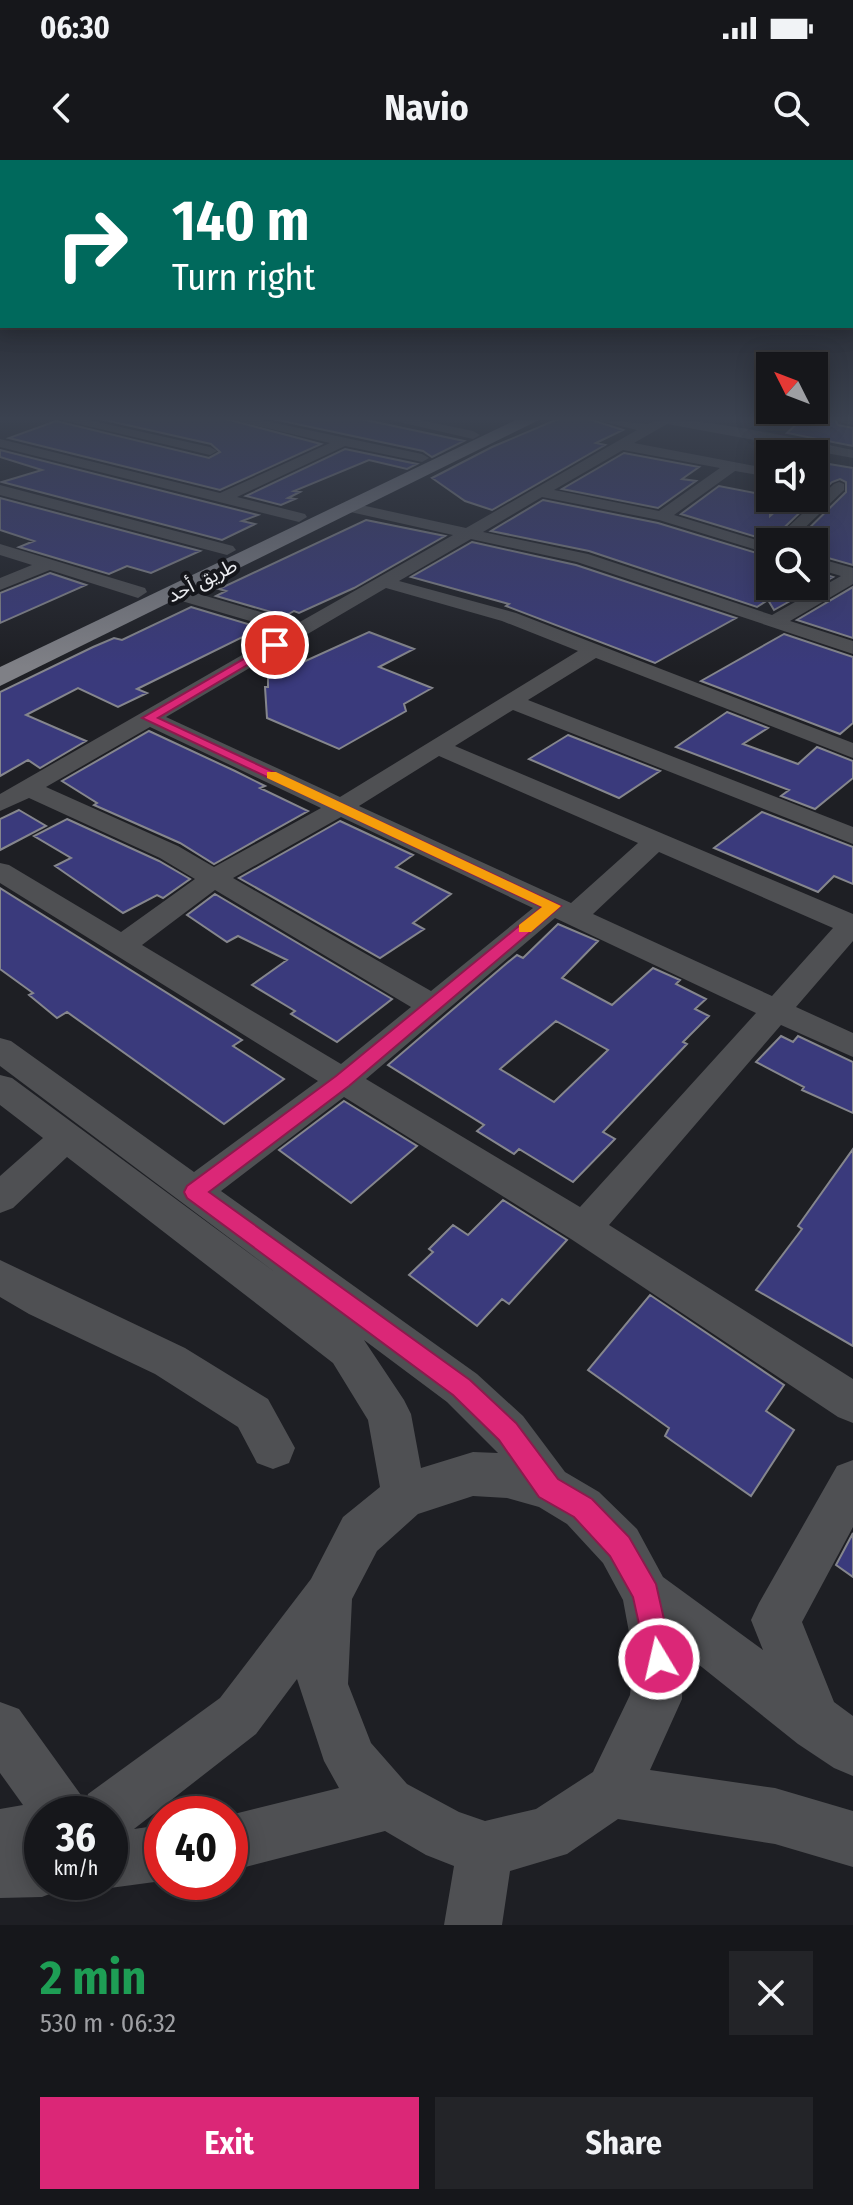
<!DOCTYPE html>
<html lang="en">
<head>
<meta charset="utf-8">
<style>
	body { margin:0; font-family:"Fira Sans Condensed","Noto Sans Arabic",sans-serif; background:#232428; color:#f1f3f6; height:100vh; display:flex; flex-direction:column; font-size:30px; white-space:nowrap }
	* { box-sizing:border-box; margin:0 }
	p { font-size:26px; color:#9e9fa3 }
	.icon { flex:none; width:44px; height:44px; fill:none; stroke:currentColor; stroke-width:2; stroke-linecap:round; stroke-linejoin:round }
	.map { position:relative; height:1765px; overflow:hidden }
	.side { display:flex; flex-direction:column; background:#16171b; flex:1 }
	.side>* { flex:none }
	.banner { position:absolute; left:0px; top:0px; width:854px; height:168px; box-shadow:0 4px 20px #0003,0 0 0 2px #35363a; background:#00695c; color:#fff; overflow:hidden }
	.needle { width:52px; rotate:312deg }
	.buttons { position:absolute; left:756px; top:192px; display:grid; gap:16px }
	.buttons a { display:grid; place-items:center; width:72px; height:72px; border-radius:0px; background:#16171b; box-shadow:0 4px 20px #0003,0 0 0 2px #35363a; font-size:40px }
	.speed { position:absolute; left:24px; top:1636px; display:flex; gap:16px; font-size:40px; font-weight:700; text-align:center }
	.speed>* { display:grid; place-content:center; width:104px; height:104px; border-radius:50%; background:#16171b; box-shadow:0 4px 20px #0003,0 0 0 2px #35363a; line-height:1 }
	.speed small { font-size:20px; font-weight:400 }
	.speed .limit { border:12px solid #d22; background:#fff; color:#111 }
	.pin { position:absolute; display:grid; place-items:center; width:68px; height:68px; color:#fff; margin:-34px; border:4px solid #fff; border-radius:50%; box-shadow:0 2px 8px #0007 }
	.me { position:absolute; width:88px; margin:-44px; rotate:351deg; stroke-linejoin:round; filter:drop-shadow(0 0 6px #0008) }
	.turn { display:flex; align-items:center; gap:28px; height:168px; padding:0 40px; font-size:36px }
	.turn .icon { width:104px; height:104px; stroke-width:2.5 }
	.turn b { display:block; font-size:56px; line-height:68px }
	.round { display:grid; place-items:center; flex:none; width:84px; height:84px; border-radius:0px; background:#232428 }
	.summary { display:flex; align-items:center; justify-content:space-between; height:136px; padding:0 40px }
	h1 { font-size:48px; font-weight:700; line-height:60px; color:#1e9e55 }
	.button { display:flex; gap:16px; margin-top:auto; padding:16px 40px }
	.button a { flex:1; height:92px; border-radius:0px; background:#db2777; color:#fff; font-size:32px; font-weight:700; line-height:92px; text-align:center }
	.button a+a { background:#232428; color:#f1f3f6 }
	.status { display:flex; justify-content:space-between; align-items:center; height:56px; padding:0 40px; background:#16171b; direction:ltr }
	.status svg { height:22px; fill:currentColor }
	header { display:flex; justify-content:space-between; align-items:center; height:104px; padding:0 40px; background:#16171b; font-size:36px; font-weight:700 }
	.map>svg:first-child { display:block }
	.building { fill:#3a3a7c; stroke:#85868d; stroke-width:2; fill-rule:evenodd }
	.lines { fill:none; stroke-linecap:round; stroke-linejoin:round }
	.minor { fill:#4f5053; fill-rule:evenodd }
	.major { fill:#7f8086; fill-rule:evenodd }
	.route { fill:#db2777; stroke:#8e194d; stroke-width:2 }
	.slow { fill:#f59e0b }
	.labels { text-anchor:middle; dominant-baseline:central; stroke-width:8; stroke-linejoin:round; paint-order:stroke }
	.far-street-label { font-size:20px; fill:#e9eaee; stroke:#15161b }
</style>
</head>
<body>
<div class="status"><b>06:30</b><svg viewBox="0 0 49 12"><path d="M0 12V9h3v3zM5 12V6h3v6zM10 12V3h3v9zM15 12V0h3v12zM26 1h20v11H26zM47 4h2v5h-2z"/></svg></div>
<header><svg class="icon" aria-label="back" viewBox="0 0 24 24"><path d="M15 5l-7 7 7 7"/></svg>Navio<svg class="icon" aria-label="search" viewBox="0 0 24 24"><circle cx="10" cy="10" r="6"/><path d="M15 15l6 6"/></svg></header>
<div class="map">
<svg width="853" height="1765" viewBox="0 0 853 1765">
	<rect width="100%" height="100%" fill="#1e1f24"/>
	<path class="building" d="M100,259H226L321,284L220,330L9,278L56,261L209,298L220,292L211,284Z
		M273,259H361L464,281L432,297L423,291Z
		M558,259H589L623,270L596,283L605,285L492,350L465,341L432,318L492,287Z
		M802,259H835L838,265L853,268V286L787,273Z
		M345,289L417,304L407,309L369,300L294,331L300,332L288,338L295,339L281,345L246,336Z
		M0,290L258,355L242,361L255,364L222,380L2,322L42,310L0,297Z
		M624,293L699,307L682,319L696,321L658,348L562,329Z
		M829,304L853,308V405L814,394V372L795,382L846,332V322L840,319L832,322L770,381L681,354L719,326L770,336V356L791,338H814V318Z
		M0,338L200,391L151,413L127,406L109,414L19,387L34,381L0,370Z
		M543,340L658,363L770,397V426H814V411L833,417L774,450L768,440L757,447L589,391L491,371Z
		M366,360L445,376L354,428L299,453L294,451L285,456L216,436L226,431L219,429Z
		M472,382L576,405L736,458L655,503L506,446L509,444L411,417Z
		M50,413L86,425L0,463V433Z
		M853,427V478L797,460Z
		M191,447L261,468L137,529L147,533L118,547L78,528L26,555L86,581L40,608L28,600L0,616V532L93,487L114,478L122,480Z
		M369,472L414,489L379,507L432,528L404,544L406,551L339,589L267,558L265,527H268V518Z
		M784,474L853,497V563L840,574L701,521Z
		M727,552L768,568L743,584L798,604L817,587L853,601V618L815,649L781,636L789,630L676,587Z
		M149,571L235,611L265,626L260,628L308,651L214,704L180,683L94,645L97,643L62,621Z
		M568,575L660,611L619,638L529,599Z
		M19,650L46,666L0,690V659Z
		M762,652L853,687V724L834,716L818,732L714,688Z
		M67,659L159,701L190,719L163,738L157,735L123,753L55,706L71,698L34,676Z
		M340,661L413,695L396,707L451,734L413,763L424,769L380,798L239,718Z
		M0,728L242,880L233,886L284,919L224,964L67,852L57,858L29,835L33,833L0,809Z
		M215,734L392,839L337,882L291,854L295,851L252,825L287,800L238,776L227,782L187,755Z
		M558,764L598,781L562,818L612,845L653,808L680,820L676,824L706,839L695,849L709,856L683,882L687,884L603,972L615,979L573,1022L519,989L514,994L477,971L484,965L388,905L507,803L517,795L523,798ZM556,861L608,890L554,942L500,909Z
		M781,876L793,882L798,876L853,902V953L802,930L804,927L756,902Z
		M344,941L417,986L351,1043L279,990Z
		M853,989V1186L756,1130L802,1069L798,1066Z
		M503,1040L567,1080L509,1144L502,1139L477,1166L409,1115L433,1092L429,1089L453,1065L468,1075Z
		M650,1135L784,1225L766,1251L794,1270L751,1336L665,1276L669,1268L588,1210Z
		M853,1373V1417L836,1405Z"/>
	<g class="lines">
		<path class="minor" d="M58,259H84L210,287L217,291L210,295Z
			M229,259H256L422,294L429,298L422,302L345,286L237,337L305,354L307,357L299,362L0,287V279L220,333L330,283Z
			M386,259H415L473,271L480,275L473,279Z
			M592,259L648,264C674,249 816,283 853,290V298L667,264L634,283L770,309V317L735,311L674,355L770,384V394L659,360L542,337L483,372L588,394L772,455L841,416L814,408V397L853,408V424L790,461L853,481V494L577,402L471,379L399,421L516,453L853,583V598L596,498L528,540L853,667V684L513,550L455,586L853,754V781L796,847L853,873V897L781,865L609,1065L853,1219V1263L838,1257L571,1079L344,937L221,1031L477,1214L523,1256L565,1312L599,1332L637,1369L663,1417L763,1490L751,1460L759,1443L837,1306L853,1300V1367L802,1462L834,1542L853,1556V1616L834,1608L798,1584L683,1492L682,1539L650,1610L775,1628L853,1651V1707L775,1684L618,1659L567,1694L510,1711L502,1765H444L454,1706L426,1695L385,1671L230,1711V1655L339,1628L324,1601L297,1519L256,1574L134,1669L162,1665V1721L110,1728L95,1722H110V1654H42V1722H65L62,1729L42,1737L0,1738V1649L23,1645L0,1613V1542L19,1549L86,1642L88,1634L220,1538L311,1419L343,1357L380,1327L368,1260L333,1203L67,997L13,1048L0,1053V1016L43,978L0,945V915L12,918L276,1113L0,906V878L11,881L194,1012L318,921L0,723V703L9,705L121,772L195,719L160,698L29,638L0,651V634L284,471L168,437L166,433L168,429H182L298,463L453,375L346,351V345L352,343L466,368L637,270ZM623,290L720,308L659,351L554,330ZM386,428L502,461L578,491L340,637L166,557ZM150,567L321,648L214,707L178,686L46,627ZM439,596L638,683L571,743L359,646ZM341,657L533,748L431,831L233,718ZM659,692L833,768L772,836L593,754ZM215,730L411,847L341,904L142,785ZM555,758L756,853L580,1047L366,919ZM364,1180L447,1242L498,1293L473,1292L421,1308L411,1254L404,1240ZM473,1336L507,1338L539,1347L567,1364L603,1403L623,1440L634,1499L630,1535L593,1612L536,1649L485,1661L459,1652L407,1624L371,1583L348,1524L352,1439L377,1391L418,1354Z
			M838,259H853V265L839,262Z
			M839,322L844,324V330L790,382H772L834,324Z
			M0,325L233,386L236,390L227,395L0,335Z
			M0,384L145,428L147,432L138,438L50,410L0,430V418L32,405L0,395Z
			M0,1100L185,1188L268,1239L295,1288L289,1303L273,1309L257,1303L238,1267L155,1214L29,1154L0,1137Z"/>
		<path class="major" d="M518,259H541L0,526V507Z"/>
	</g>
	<linearGradient id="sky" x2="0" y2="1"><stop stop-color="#101114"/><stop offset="0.51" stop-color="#3b4250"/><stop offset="1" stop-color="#3b4250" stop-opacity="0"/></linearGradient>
	<rect width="853" height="507" fill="url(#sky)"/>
	<path class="route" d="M271,483L281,485L158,558L561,746L349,926L209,1032L470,1220L516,1263L558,1319L592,1339L629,1377L656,1424L673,1499L669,1509L659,1513L649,1509L633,1437L610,1396L574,1357L539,1337L499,1280L453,1235L187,1038L184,1032L187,1026L336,916L542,747L142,558Z"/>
	<path class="slow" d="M267,612H276L561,746L531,772H519V765L542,747L267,618Z"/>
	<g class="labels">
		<g class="far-street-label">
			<text transform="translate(202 420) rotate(-26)">طريق أحد</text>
		</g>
	</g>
</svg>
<div class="buttons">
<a><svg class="needle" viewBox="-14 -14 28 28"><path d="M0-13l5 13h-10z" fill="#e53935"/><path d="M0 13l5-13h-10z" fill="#9e9fa3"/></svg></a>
<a><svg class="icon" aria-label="sound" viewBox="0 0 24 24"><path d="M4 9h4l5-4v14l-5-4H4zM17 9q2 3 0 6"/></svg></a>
<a><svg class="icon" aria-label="search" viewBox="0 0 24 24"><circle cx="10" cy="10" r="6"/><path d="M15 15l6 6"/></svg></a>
</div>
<div class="speed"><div>36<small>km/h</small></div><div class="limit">40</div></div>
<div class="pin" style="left:275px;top:485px;background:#d93025"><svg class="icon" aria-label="arrive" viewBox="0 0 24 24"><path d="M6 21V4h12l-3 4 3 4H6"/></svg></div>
<svg class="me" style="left:659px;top:1499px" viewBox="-20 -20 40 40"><circle r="17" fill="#db2777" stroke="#fff" stroke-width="3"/><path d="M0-11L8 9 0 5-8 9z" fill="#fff"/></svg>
<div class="banner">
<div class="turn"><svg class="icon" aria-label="right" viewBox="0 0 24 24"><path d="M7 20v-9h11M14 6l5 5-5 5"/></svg><div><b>140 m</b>Turn right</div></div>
</div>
</div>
<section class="side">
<div class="summary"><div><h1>2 min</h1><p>530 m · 06:32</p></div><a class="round"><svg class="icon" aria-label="close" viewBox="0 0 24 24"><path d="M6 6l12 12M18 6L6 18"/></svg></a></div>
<div class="button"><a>Exit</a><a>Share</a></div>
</section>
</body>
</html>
